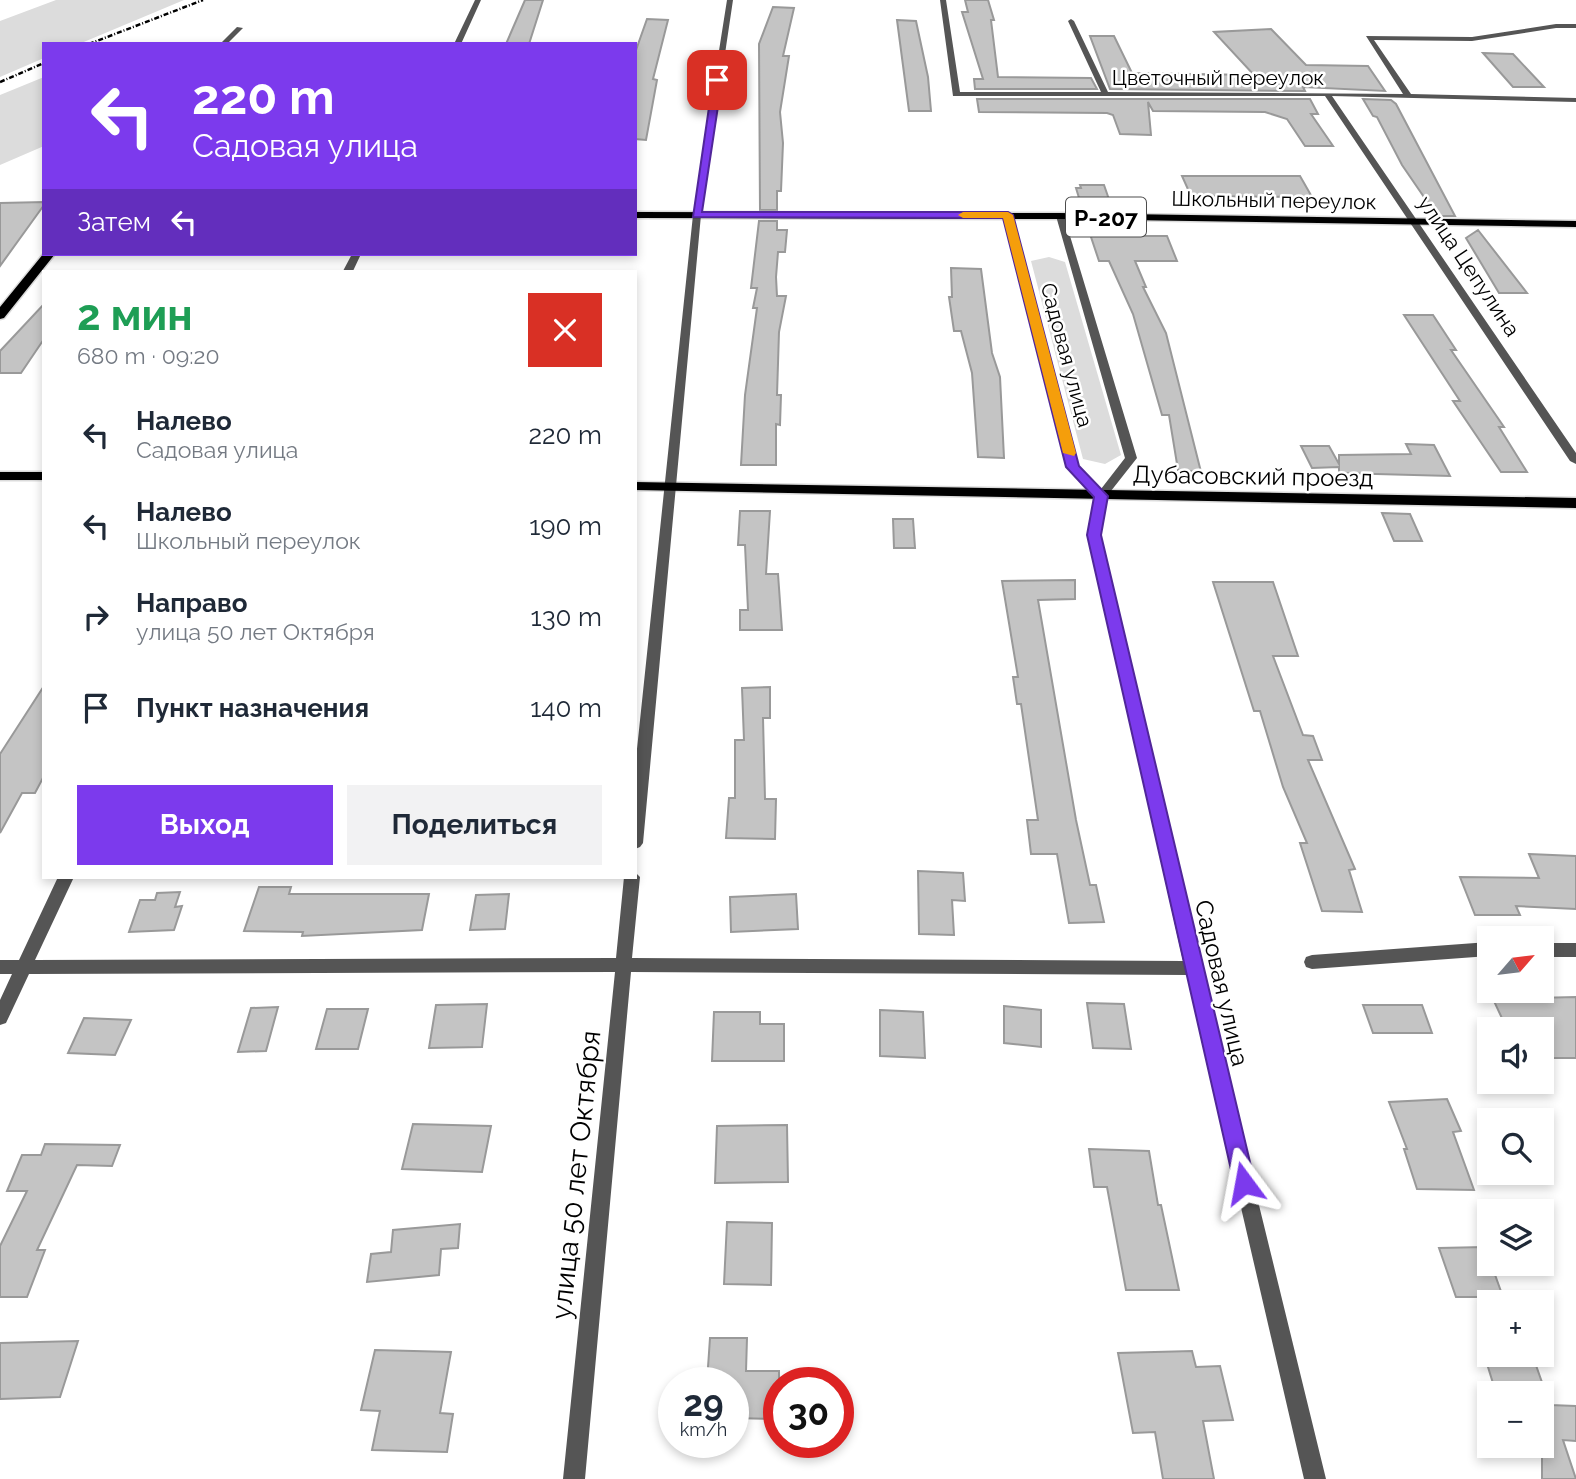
<!DOCTYPE html>
<html lang="ru">
<head>
<meta charset="utf-8">
<style>
	body { margin:0; font-family:Raleway,sans-serif; background:#f2f2f3; color:#1f2937; height:100vh; display:flex; flex-direction:column; font-size:26px; white-space:nowrap }
	* { box-sizing:border-box; margin:0 }
	p { font-size:23px; color:#747a83 }
	.icon { flex:none; width:38px; height:38px; fill:none; stroke:currentColor; stroke-width:2; stroke-linecap:round; stroke-linejoin:round }
	.map { position:relative; flex:1; overflow:hidden }
	.sheet { position:absolute; left:42px; top:270px; width:595px; height:609px; display:flex; flex-direction:column; background:#fff; border-radius:0px; box-shadow:0 4px 10px #0003 }
	.sheet>* { flex:none }
	.hud { position:absolute; left:42px; top:42px; width:595px; height:214px; border-radius:0px; box-shadow:0 4px 10px #0003; background:#7c3aed; color:#fff; overflow:hidden }
	.needle { width:46px; rotate:62deg }
	.fabs { position:absolute; left:1477px; top:926px; display:grid; gap:14px }
	.fabs a { display:grid; place-items:center; width:77px; height:77px; border-radius:0px; background:#fff; box-shadow:0 4px 10px #0003; font-size:35px }
	.speed { position:absolute; left:658px; top:1367px; display:flex; gap:14px; font-size:35px; font-weight:700; text-align:center }
	.speed>* { display:grid; place-content:center; width:91px; height:91px; border-radius:50%; background:#fff; box-shadow:0 4px 10px #0003; line-height:1 }
	.speed small { font-size:18px; font-weight:400 }
	.speed .limit { border:10px solid #d22; background:#fff; color:#111 }
	.pin { position:absolute; display:grid; place-items:center; width:60px; height:60px; color:#fff; margin:-30px; border-radius:14px; box-shadow:0 4px 10px #0006 }
	.me { position:absolute; width:77px; margin:-38px; rotate:347deg; stroke-linejoin:round; filter:drop-shadow(0 0 5px #0008) }
	.turn { display:flex; align-items:center; gap:24px; height:147px; padding:0 35px; font-size:32px }
	.turn .icon { width:91px; height:91px; stroke-width:2.5 }
	.turn b { display:block; font-size:49px; line-height:60px }
	.then { display:flex; align-items:center; height:66px; padding:0 35px; background:#0003; gap:14px; font-size:26px }
	.round { display:grid; place-items:center; flex:none; width:74px; height:74px; border-radius:0px; background:#f2f2f3 }
	.summary { display:flex; align-items:center; justify-content:space-between; height:119px; padding:0 35px }
	h1 { font-size:42px; font-weight:700; line-height:52px; color:#1e9e55 }
	.button { display:flex; gap:14px; margin-top:auto; padding:14px 35px }
	.button a { flex:1; height:80px; border-radius:0px; background:#7c3aed; color:#fff; font-size:28px; font-weight:700; line-height:80px; text-align:center }
	.button a+a { background:#f2f2f3; color:#1f2937 }
	ul { padding:0; list-style:none }
	li { display:flex; align-items:center; gap:21px; height:91px; padding:0 35px }
	li div { flex:1 }
	li b { display:block; font-size:26px }
	li em { font-style:normal }
	.map>svg:first-child { display:block }
	.green { fill:#dcdcdc }
	.building { fill:#c4c4c4; stroke:#999; stroke-width:2 }
	.lines { fill:none; stroke-linecap:round; stroke-linejoin:round }
	.primary-casing { stroke:#dbdbdb; stroke-width:3 }
	.minor { fill:#555; fill-rule:evenodd }
	.primary { fill:#000; fill-rule:evenodd }
	.rail { stroke:#000; stroke-width:2.5; stroke-dasharray:5 2 1 2; stroke-linecap:butt }
	.route { fill:#7c3aed; stroke:#51269a; stroke-width:2 }
	.slow { fill:#f59e0b }
	.labels { text-anchor:middle; dominant-baseline:central; stroke-width:5; stroke-linejoin:round; paint-order:stroke }
	.far-street-label { font-size:21px; fill:#000; stroke:#fff }
	.shield { fill:#fff; stroke:#4c4c4c; stroke-width:2 }
	.shield-label { font-size:23px; font-weight:bold; fill:#000 }
	.street-label { font-size:24px; fill:#000; stroke:#fff }
	.near-street-label { font-size:28px; fill:#000; stroke:#fff }
</style>
</head>
<body>
<div class="map">
<svg width="1576" height="1479" viewBox="0 0 1576 1479">
	<rect width="100%" height="100%" fill="#fff"/>
	<path class="green" d="M56,0H184L79,44H44V58L0,77V21Z
		M44,77V146L0,165V95Z
		M1049,257L1065,262L1121,455L1105,464L1083,459L1031,261Z"/>
	<path class="building" d="M525,0H543L529,44H506Z
		M965,0H988L994,20H991L998,77L1091,78L1097,89H975L974,79H983L962,12H968Z
		M773,7L794,8L783,56H789L780,112L783,143L781,191H777V210H760L759,44Z
		M647,19L668,20L653,79L657,80L646,140L635,139V53Z
		M897,20L916,21L928,77L931,111H909Z
		M1271,29L1306,65L1368,66L1385,91L1303,87L1305,91L1110,89L1090,36H1114L1132,73L1254,75L1214,32Z
		M1483,53L1513,54L1544,87H1513Z
		M977,99H1310L1318,114H1311L1333,146H1305L1287,119L1265,112L1153,111L1148,102L1151,135L1120,134L1113,115L1107,113L979,112Z
		M1363,99L1391,100L1396,104L1455,216H1437L1402,165L1377,117L1373,116Z
		M1182,176H1300L1312,197L1191,196Z
		M1080,185H1104L1113,211H1083L1076,188H1081Z
		M44,202V205L0,266V203Z
		M759,221H777V230H787L785,252H778L776,277L777,296H786L779,332L777,395H781L780,425L776,424V465H741L745,395L757,308H753L757,288H751Z
		M1086,222H1116L1120,236H1167L1177,261H1135L1146,287H1143L1166,333L1201,472L1178,470L1169,415H1162L1133,314L1109,261H1099Z
		M1478,230L1527,293H1499L1466,238Z
		M951,268L981,269L992,353L1000,377L1004,458L978,457L972,373L961,331H954L949,297H952Z
		M44,304V339L21,373H0V351Z
		M1404,315H1433L1456,350H1451L1504,427H1499L1527,472H1501L1453,401H1460Z
		M1406,444L1434,445L1450,476L1339,473V467L1312,468L1301,446H1329L1339,464V455L1411,454Z
		M740,511H770L766,574H778L782,630H740V610H748L745,545H738Z
		M1382,513L1410,514L1422,541H1394Z
		M893,519H913L915,548H894Z
		M1075,580V599L1038,600L1076,820L1090,885H1096L1104,922L1069,923L1057,854H1031L1027,820H1038L1021,704H1017L1013,677H1018L1002,581Z
		M1213,582H1273L1298,656H1273L1303,735L1313,736L1322,760H1308L1355,869L1349,870L1362,912L1322,911L1300,843H1307L1283,787L1260,711H1254Z
		M44,686V776L35,793H22L0,833V754Z
		M770,687V718H763L765,799H776L775,839L726,838L729,798H735V740H744L742,688Z
		M1529,854L1576,856V909L1516,906L1520,915H1475L1460,877L1539,878Z
		M918,871L963,873L965,901L952,900L954,935L919,934Z
		M259,887H291L289,894H429L422,930L302,936L303,932L244,931Z
		M180,892L175,907L182,906L174,930L129,932L140,900H155L157,893Z
		M509,894L505,929L470,930L476,895Z
		M796,894L798,929L731,932L730,897Z
		M1576,997V1058H1542V1029H1507L1493,999Z
		M1087,1003L1124,1004L1131,1049L1093,1048Z
		M487,1004L482,1047L429,1048L436,1005Z
		M1363,1005H1422L1432,1033H1373Z
		M1004,1006L1041,1010V1047L1004,1043Z
		M278,1007L266,1051L238,1052L251,1008Z
		M327,1009H368L358,1049H316Z
		M880,1010L923,1012L925,1058L880,1056Z
		M714,1012H760V1024H784V1061H712Z
		M84,1018L131,1020L115,1055L68,1053Z
		M1447,1099L1461,1131L1453,1132L1474,1190L1417,1189L1404,1149H1407L1389,1102Z
		M413,1124L491,1126L482,1172L402,1169Z
		M787,1125L788,1182L715,1183L717,1126Z
		M45,1144L120,1145L112,1166L77,1165L37,1250H45L27,1297H0V1246L27,1191H7L22,1155H41Z
		M1089,1149L1149,1151L1158,1205H1161L1179,1290H1126L1107,1187H1094Z
		M727,1222L772,1223L771,1285L724,1284Z
		M460,1224L458,1248L441,1249L439,1275L367,1282L371,1254L391,1252L393,1230Z
		M1485,1247L1503,1297H1456L1439,1248Z
		M710,1338H747L746,1371H779V1419L733,1418V1382H707Z
		M78,1341L60,1397L0,1399V1343Z
		M375,1350L451,1352L440,1413L453,1414L447,1452L372,1450L380,1411L361,1410Z
		M1192,1351L1196,1367L1220,1366L1233,1420L1203,1421L1214,1479H1163L1155,1432L1133,1433L1118,1353Z
		M1484,1354H1532L1550,1405L1576,1406V1441L1563,1440L1576,1479H1542V1393H1496Z"/>
	<g class="lines">
		<defs>
			<path id="primary" d="M635,212L1060,213L1576,221V227L1060,219L635,218Z
				M44,253L55,254L4,318L0,319V307Z
				M0,472H44V480H0Z
				M635,482L1576,498V508L635,490Z"/>
		</defs>
		<use href="#primary" class="primary-casing"/>
		<path class="minor" d="M475,0H481L461,44H454Z
			M727,0H733L701,215L643,843L640,847L635,849V768L693,215Z
			M940,0H946L960,92H1101L1068,21L1071,19L1074,21L1108,92L1403,94L1366,36L1472,37L1556,24H1576V28H1556L1472,41L1374,40L1411,94L1576,98V102L1332,96L1576,453V464L1570,461L1325,96H953Z
			M237,27L243,28L227,44H220Z
			M1008,212L1012,215L1078,466L1101,489L1125,458L1056,216L1060,213L1064,216L1137,458L1107,496L1100,535L1201,968L1326,1479H1304L1187,975L631,972L585,1479H563L615,972L29,974L6,1023L0,1025V1000L12,974H0V960H19L58,877H74L35,960L616,958L624,877H635V872L640,877L632,958L1183,961L1088,535L1095,497L1067,467L1004,215Z
			M352,254H361L353,271H343Z
			M1489,942V956L1312,969L1306,967L1304,962L1306,957L1312,955Z
			M1542,943H1576V957H1542Z"/>
		<use href="#primary" class="primary"/>
		<path class="rail" d="M89,44L203,0
			M0,82L44,63"/>
	</g>
	<path class="route" d="M717,78L722,80L702,212H1008L1013,215L1079,466L1108,496L1101,535L1255,1183L1251,1190L1244,1193L1237,1190L1234,1183L1087,535L1094,497L1066,467L1003,218L693,217L713,80Z"/>
	<path class="slow" d="M1008,212L1013,215L1076,453L1074,456L1063,453L1003,218H963L958,215L963,212Z"/>
	<g class="labels">
		<g class="far-street-label">
			<text x="1218" y="77">Цветочный переулок</text>
			<text transform="translate(1274 200) rotate(1)">Школьный переулок</text>
			<text transform="translate(1469 266) rotate(56)">улица Цепулина</text>
			<text transform="translate(1067 355) rotate(75)">Садовая улица</text>
		</g>
		<rect class="shield" x="1066" y="197.5" width="80" height="39" rx="5"/>
		<g class="shield-label">
			<text x="1106" y="217">Р-207</text>
		</g>
		<g class="street-label">
			<text transform="translate(1253 476) rotate(1)">Дубасовский проезд</text>
			<text transform="translate(1222 983) rotate(77)">Садовая улица</text>
		</g>
		<g class="near-street-label">
			<text transform="translate(576 1175) rotate(-84)">улица 50 лет Октября</text>
		</g>
	</g>
</svg>
<div class="fabs">
<a><svg class="needle" viewBox="-14 -14 28 28"><path d="M0-13l5 13h-10z" fill="#e53935"/><path d="M0 13l5-13h-10z" fill="#747a83"/></svg></a>
<a><svg class="icon" aria-label="sound" viewBox="0 0 24 24"><path d="M4 9h4l5-4v14l-5-4H4zM17 9q2 3 0 6"/></svg></a>
<a><svg class="icon" aria-label="search" viewBox="0 0 24 24"><circle cx="10" cy="10" r="6"/><path d="M15 15l6 6"/></svg></a>
<a><svg class="icon" aria-label="layers" viewBox="0 0 24 24"><path d="M12 4l9 5-9 5-9-5zM3 14l9 5 9-5"/></svg></a>
<a>+</a>
<a>−</a>
</div>
<div class="speed"><div>29<small>km/h</small></div><div class="limit">30</div></div>
<div class="pin" style="left:717px;top:80px;background:#d93025"><svg class="icon" aria-label="arrive" viewBox="0 0 24 24"><path d="M6 21V4h12l-3 4 3 4H6"/></svg></div>
<svg class="me" style="left:1244px;top:1183px" viewBox="-20 -20 40 40"><path d="M0-17L14 15 0 8-14 15z" fill="#7c3aed" stroke="#fff" stroke-width="4"/></svg>
<div class="hud">
<div class="turn"><svg class="icon" aria-label="left" viewBox="0 0 24 24"><path d="M17 20v-9H6M10 6l-5 5 5 5"/></svg><div><b>220 m</b>Садовая улица</div></div>
<div class="then">Затем<svg class="icon" aria-label="left" viewBox="0 0 24 24"><path d="M17 20v-9H6M10 6l-5 5 5 5"/></svg></div>
</div>
<section class="sheet">
<div class="summary"><div><h1>2 мин</h1><p>680 m · 09:20</p></div><a class="round" style="background:#d93025;color:#fff"><svg class="icon" aria-label="close" viewBox="0 0 24 24"><path d="M6 6l12 12M18 6L6 18"/></svg></a></div>
<ul>
<li><svg class="icon" aria-label="left" viewBox="0 0 24 24"><path d="M17 20v-9H6M10 6l-5 5 5 5"/></svg><div><b>Налево</b><p>Садовая улица</p></div><em>220 m</em></li>
<li><svg class="icon" aria-label="left" viewBox="0 0 24 24"><path d="M17 20v-9H6M10 6l-5 5 5 5"/></svg><div><b>Налево</b><p>Школьный переулок</p></div><em>190 m</em></li>
<li><svg class="icon" aria-label="right" viewBox="0 0 24 24"><path d="M7 20v-9h11M14 6l5 5-5 5"/></svg><div><b>Направо</b><p>улица 50 лет Октября</p></div><em>130 m</em></li>
<li><svg class="icon" aria-label="arrive" viewBox="0 0 24 24"><path d="M6 21V4h12l-3 4 3 4H6"/></svg><div><b>Пункт назначения</b></div><em>140 m</em></li>
</ul>
<div class="button"><a>Выход</a><a>Поделиться</a></div>
</section>
</div>
</body>
</html>
